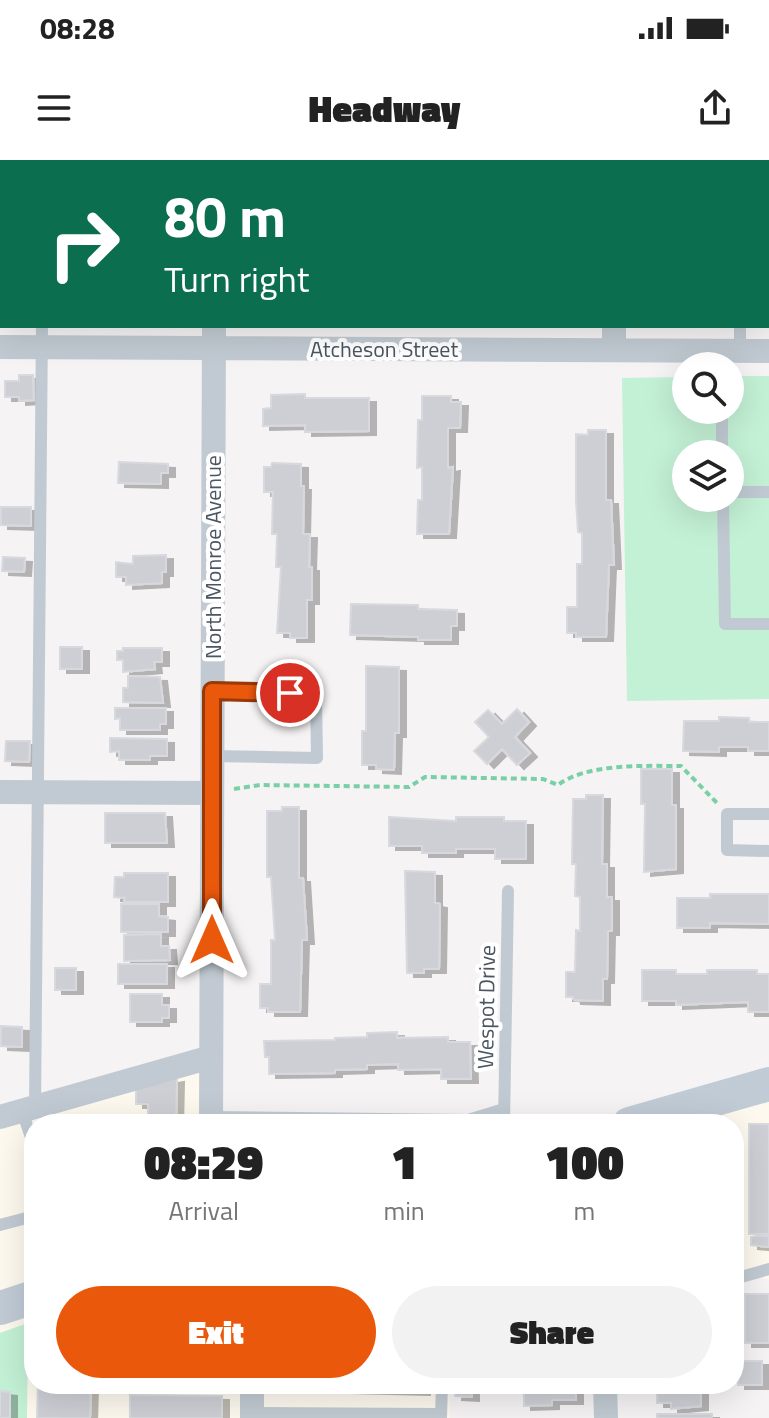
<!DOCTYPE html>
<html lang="en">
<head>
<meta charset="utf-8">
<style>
	body { margin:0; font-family:"Titillium Web",sans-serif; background:#f2f2f2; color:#222; height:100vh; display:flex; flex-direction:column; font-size:30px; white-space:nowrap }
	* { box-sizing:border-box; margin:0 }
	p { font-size:26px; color:#767676 }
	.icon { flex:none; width:44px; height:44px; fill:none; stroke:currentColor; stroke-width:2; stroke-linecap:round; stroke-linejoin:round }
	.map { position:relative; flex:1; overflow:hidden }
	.sheet { position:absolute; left:24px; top:954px; width:720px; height:280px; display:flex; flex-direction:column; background:#fff; border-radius:32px; box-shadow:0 8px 32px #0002 }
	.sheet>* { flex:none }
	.guide { position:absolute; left:0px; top:0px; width:770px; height:168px; box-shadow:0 8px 32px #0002; background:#0b6e4f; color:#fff; overflow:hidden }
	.fabs { position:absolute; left:672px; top:192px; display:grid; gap:16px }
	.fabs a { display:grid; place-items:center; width:72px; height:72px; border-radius:50%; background:#fff; box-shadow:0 8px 32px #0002; font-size:40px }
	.pin { position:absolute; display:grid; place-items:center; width:68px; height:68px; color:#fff; margin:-34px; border:4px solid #fff; border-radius:50%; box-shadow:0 2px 8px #0007 }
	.me { position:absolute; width:88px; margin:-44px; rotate:0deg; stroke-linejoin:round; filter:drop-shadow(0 0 6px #0008) }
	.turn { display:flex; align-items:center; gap:28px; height:168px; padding:0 32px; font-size:36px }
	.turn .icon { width:104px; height:104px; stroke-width:2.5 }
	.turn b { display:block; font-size:56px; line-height:68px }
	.eta { display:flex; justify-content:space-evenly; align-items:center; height:136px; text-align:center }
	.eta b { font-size:48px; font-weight:800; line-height:56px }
	.action { display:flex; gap:16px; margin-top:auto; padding:16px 32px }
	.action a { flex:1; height:92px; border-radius:48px; background:#ea580c; color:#fff; font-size:32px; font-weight:800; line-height:92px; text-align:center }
	.action a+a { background:#f2f2f2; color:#222 }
	.status { display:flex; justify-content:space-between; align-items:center; height:56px; padding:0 40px; background:#fff; direction:ltr }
	.status svg { height:22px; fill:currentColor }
	header { display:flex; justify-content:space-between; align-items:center; height:104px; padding:0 32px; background:#fff; font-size:36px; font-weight:800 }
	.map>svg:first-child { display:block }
	.commercial { fill:#fdf9ef }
	.education { fill:#e6e4e5 }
	.green { fill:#c3f1d5; fill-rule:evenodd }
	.building { fill:#cdcfd5; stroke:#d7d9de; stroke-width:2; filter:url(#shadow) }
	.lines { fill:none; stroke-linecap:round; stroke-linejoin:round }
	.path { stroke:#7ad0a6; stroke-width:4; stroke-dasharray:6 4; stroke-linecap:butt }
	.lane { stroke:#c1cad2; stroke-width:12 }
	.street { stroke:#c1cad2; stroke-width:24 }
	.secondary { stroke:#c1cbd6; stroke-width:34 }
	.route-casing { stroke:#983908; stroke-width:20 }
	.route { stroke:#ea580c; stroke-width:14 }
	.labels { text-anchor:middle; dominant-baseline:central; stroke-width:8; stroke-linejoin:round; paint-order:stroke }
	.street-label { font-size:22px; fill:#4a5661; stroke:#fff }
</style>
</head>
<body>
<div class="status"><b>08:28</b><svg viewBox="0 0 49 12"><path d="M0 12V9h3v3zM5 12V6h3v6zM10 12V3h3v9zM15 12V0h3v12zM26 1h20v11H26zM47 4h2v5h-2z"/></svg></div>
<header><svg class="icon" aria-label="menu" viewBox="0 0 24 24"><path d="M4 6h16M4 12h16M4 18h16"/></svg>Headway<svg class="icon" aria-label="share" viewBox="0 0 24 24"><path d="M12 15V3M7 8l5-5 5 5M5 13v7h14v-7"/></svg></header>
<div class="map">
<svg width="769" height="1258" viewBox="0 0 769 1258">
	<defs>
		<filter id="shadow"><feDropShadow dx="7" dy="4" stdDeviation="0" flood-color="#0004"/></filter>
	</defs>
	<rect width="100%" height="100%" fill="#f5f3f3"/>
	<path class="commercial" d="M218,894L219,964H34V1224H449L450,1258H27L28,1163L0,1173V955Z
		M769,920V1120L741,1113L734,1115V964H613Z"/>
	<path class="education" d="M237,0H589L237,2Z"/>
	<path class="green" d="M730,216H769V539L627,541L622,218L686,217V250H730ZM686,294H730V338H686Z
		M28,1163L27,1258H0V1173Z"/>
	<path class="building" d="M19,215H33L34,240L19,241V237H5V221H19Z
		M305,234V238H369V271L305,272V265L263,266V249L271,248V235Z
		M422,236H451V242H461L460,268H448V308L453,307L449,374H417L418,340H422V307L417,308L418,260H422Z
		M588,270H606V340H611L614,405H609L606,477H576V473H567V447H577V404H582V373L578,372L576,340V274L588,275Z
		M119,302L168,304V313H161V324L118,323Z
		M272,303L301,304V326H304L303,374H310L309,407H312V440H307V478H290V473H277L281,407H276L277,374H272L273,332H264V307H271Z
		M1,347H31V366L1,365Z
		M166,395V412H162V423L126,425V417H116V402L133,404V396Z
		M3,397L25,398L24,412L2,411Z
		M351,444L418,445V449L457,450V466H451V480H418V477L350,475Z
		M60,487H82V509H60Z
		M123,488H162V502H154L155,509L123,512V500H117V491H123Z
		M366,506L399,507V573H395L394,610L376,609V605H362V571H366Z
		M128,516L160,517L163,543L123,542V528H128Z
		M115,548H166V564H160V570H120V558L115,559Z
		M517,549L529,562L515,577L530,593L517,605L502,589L487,604L474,591L489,577L475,562L488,550L502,564Z
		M719,557L749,558V562H769V591H748V587H719V592L683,591L684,561H719Z
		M110,578L167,579V596H150V600H119V591L110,592Z
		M6,581H30L29,602L5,601Z
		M641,609H672V645H676V709L644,712L645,644H641Z
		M586,635H603L602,704H607V737H612V771H608L607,819H603V841L574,840L573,837H566V812H575L576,770L580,771V737L575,736L576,704H572L573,639H586Z
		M282,647H299V718H303L307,780H302L300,852H268V848H260V824H271V780H275L271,717H267V651H282Z
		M105,653H165L167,683H105Z
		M389,657L456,661V657H504V661H526V699H495V689H456V693H422V686H389Z
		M405,711L435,712V743L440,744L439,809H424V813H407Z
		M124,713H168V742H124L125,738L114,737L115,717H124Z
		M710,734H769V764L710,763V768H677V738H710Z
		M121,744H159V756L168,757V772H121Z
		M161,774V786H169L170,800L124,801V775Z
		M118,804H167V824H118Z
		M55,808H76V830H55Z
		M642,810H676V814H707V810H757V814H769V852H748V842L676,845V841H642Z
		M130,834H162V845H169V858H162V862H130Z
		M1,866L22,867V887L1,886Z
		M397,872V878L448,877V882H470L471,919H441V909L398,910V904L367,905V909L335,910V913L269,914V897H265L264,881L335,880V878L367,877V873Z
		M177,918L176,964H148V944H136V925Z
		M749,964H769V1074H749Z
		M758,1076H769V1087L751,1085V1077Z
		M745,1134H769V1183H745Z
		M739,1201H762V1225H738Z
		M38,1224H91L90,1258H37Z
		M302,1224H423V1231L302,1228Z
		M456,1224H472V1237L455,1236Z
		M576,1224V1240H552V1245L524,1246V1225Z
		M657,1228L701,1229V1246L671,1249V1243H657Z
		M0,1231L10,1232V1258H0Z
		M130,1235L222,1236V1258H130Z
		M657,1254H712V1258H657Z"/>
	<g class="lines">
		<path class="path" d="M234,629L260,625L409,627L425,617L543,619L558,625C587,603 644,606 681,606L717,643"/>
		<path class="lane" d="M43,2V0
			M741,2V0
			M740,191V166
			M722,250V294
			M730,332H769
			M723,338L725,464H769
			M212,596L317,598L316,534L212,531
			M769,654H727V690L769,691
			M35,948L42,166
			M22,951L34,986
			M211,957L468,960L504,949
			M504,964L508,731
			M0,1065L34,1056
			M734,1119L769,1109
			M252,1253L441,1254
			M441,1258L442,1224"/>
		<path class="street" d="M215,2V0
			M615,2V0
			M0,187L769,191
			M614,190V166
			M0,632L212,633
			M0,957L211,897
			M211,964L214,166
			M605,1224L606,1258
			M252,1258V1224"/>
		<path class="secondary" d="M629,964L769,924
			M0,1148L34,1137"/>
	</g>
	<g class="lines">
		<defs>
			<path id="route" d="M212,780V531L290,533"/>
		</defs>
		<use href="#route" class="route-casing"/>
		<use href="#route" class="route"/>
	</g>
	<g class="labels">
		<g class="street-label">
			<text x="384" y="189">Atcheson Street</text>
			<text transform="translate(213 397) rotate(-90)">North Monroe Avenue</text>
			<text transform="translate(486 847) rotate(-89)">Wespot Drive</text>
		</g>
	</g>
</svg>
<div class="fabs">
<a><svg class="icon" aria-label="search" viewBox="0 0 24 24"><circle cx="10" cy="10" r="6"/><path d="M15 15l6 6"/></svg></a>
<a><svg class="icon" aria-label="layers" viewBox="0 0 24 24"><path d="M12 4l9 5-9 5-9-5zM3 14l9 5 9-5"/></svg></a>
</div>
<div class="pin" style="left:290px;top:533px;background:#d93025"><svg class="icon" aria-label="arrive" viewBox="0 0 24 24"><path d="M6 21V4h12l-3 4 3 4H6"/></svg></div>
<svg class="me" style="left:212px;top:780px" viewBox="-20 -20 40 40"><path d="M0-17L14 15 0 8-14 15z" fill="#ea580c" stroke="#fff" stroke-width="4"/></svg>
<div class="guide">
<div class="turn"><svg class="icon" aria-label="right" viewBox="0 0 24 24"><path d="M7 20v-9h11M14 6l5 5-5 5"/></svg><div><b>80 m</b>Turn right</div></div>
</div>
<section class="sheet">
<div class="eta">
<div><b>08:29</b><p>Arrival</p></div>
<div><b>1</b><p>min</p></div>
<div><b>100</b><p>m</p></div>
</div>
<div class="action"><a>Exit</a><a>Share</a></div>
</section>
</div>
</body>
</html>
